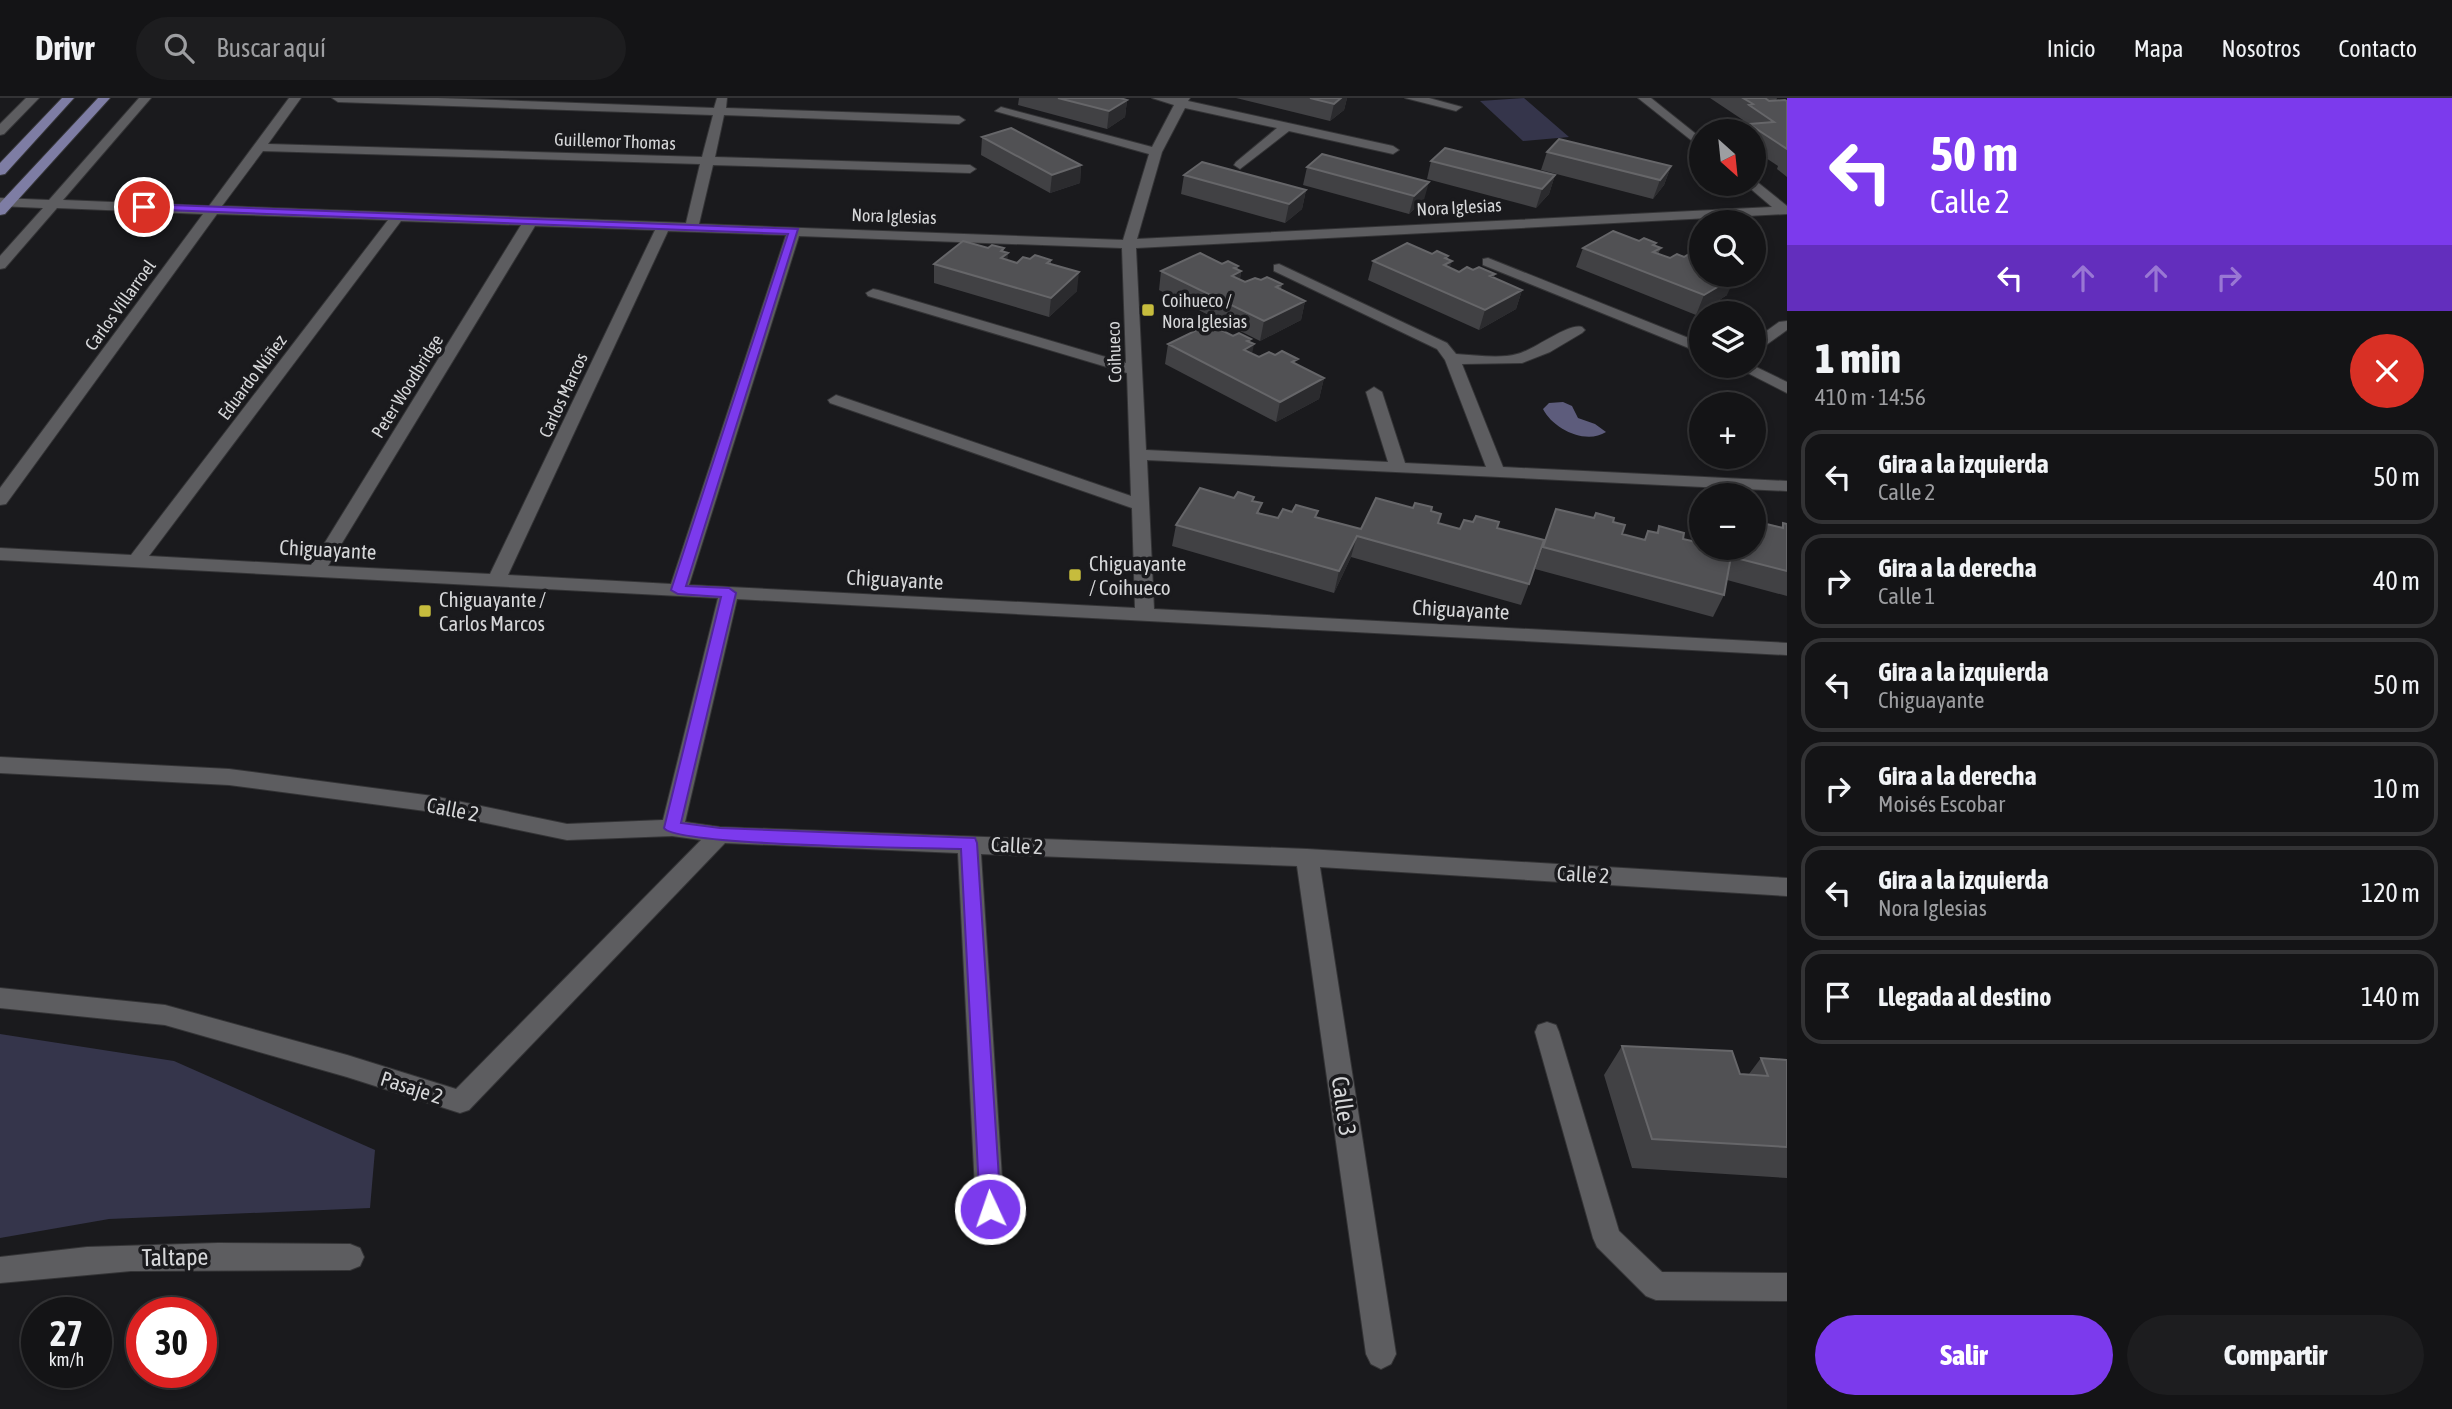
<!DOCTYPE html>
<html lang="es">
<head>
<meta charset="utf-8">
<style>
	body { margin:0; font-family:"Asap Condensed",sans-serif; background:#1d1d1f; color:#f1f3f6; height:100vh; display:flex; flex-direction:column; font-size:26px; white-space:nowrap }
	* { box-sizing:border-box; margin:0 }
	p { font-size:23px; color:#9d9ea1 }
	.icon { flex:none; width:38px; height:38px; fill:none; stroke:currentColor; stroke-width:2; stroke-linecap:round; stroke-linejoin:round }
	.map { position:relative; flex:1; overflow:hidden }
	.details { display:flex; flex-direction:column; background:#141416; width:665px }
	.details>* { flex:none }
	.top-card { background:#7c3aed; color:#fff; overflow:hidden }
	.needle { width:46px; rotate:153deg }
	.tools { position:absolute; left:1689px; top:21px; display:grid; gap:14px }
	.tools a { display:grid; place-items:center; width:77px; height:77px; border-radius:50%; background:#141416; box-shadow:0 4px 10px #0003,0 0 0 2px #333335; font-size:35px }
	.speed { position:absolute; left:21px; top:1199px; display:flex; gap:14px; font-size:35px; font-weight:700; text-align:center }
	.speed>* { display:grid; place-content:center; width:91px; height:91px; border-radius:50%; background:#141416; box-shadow:0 4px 10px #0003,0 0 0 2px #333335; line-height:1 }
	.speed small { font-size:18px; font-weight:400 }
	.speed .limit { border:10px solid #d22; background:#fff; color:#111 }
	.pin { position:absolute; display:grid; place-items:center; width:60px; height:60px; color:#fff; margin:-30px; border:4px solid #fff; border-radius:50%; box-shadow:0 2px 7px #0007 }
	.me { position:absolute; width:77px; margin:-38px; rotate:357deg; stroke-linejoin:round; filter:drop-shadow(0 0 5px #0008) }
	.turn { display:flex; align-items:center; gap:24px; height:147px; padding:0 28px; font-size:32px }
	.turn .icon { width:91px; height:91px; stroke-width:2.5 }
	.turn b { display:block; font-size:49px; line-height:60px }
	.lanes { display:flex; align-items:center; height:66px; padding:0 28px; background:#0003; justify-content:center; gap:35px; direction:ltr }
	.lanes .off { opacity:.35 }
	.round { display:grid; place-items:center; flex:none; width:74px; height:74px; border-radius:37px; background:#1d1d1f }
	.summary { display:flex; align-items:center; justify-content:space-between; height:119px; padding:0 28px }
	h1 { font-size:42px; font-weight:800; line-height:52px }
	.cta { display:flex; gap:14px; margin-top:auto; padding:14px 28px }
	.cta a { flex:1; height:80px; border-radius:42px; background:#7c3aed; color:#fff; font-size:28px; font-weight:800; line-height:80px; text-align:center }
	.cta a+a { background:#1d1d1f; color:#f1f3f6 }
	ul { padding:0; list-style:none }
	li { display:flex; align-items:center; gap:21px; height:94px; margin:0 14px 10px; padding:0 14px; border:4px solid #333335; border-radius:21px }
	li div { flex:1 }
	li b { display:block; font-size:26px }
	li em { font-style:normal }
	header { display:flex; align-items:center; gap:42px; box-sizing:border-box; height:98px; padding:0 35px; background:#141416; border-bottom:2px solid #333335 }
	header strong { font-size:33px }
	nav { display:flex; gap:38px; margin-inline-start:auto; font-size:24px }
	.search { width:490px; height:63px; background:#1d1d1f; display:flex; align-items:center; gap:18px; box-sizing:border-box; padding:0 24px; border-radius:38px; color:#9d9ea1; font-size:26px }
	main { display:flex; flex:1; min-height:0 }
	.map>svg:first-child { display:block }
	.green { fill:#35354b }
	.water { fill:#5d5c7c }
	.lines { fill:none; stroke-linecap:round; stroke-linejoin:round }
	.minor-casing { stroke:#343436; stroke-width:2 }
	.major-casing { stroke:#343436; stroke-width:2 }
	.minor { fill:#5d5d60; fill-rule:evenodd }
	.major { fill:#7e7da4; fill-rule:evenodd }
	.wall { fill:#414144 }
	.shaded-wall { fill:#2b2b2e }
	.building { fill:#515154; stroke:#666669; stroke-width:2 }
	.route { fill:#7c3aed; stroke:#51269a; stroke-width:2 }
	.poi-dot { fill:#c6bc3d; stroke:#1a1a1d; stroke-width:2.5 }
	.labels { text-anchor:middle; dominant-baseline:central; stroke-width:7; stroke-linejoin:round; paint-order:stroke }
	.far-street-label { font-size:18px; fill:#d6d7d9; stroke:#1a1a1d }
	.far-poi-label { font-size:18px; fill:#d6d7d9; stroke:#1a1a1d; text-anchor:start }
	.street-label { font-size:21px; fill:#d6d7d9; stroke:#1a1a1d }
	.poi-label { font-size:21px; fill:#d6d7d9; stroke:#1a1a1d; text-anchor:start }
	.near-street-label { font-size:24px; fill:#d6d7d9; stroke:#1a1a1d }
</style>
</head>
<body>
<header>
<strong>Drivr</strong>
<div class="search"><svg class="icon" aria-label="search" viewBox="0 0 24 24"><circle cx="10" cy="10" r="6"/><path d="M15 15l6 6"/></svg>Buscar aquí</div>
<nav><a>Inicio</a><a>Mapa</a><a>Nosotros</a><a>Contacto</a></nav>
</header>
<main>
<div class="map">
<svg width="1787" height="1311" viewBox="0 0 1787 1311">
	<rect width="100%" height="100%" fill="#1a1a1d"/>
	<path class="green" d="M1524,0L1569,39L1523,43L1480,3Z
		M0,936L174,963L375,1052L370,1110L109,1121L0,1140Z"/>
	<path class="water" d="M1563,304L1572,308L1578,320L1595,326L1606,334C1586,347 1553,331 1543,311L1549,305Z"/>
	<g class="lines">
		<defs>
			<path id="minor" d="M26,0H39L4,36L0,37V26Z
				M139,0H151L63,102L209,108L289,0H301L268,46L702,59L713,17L338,4L332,0H438L714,10L717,0H727L726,10L959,18L965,22L959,26L724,17L715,59L970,67L976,71L970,75L713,67L699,126L1123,142L1149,56L995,13L1001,9L1152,49L1174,7L1152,0H1190L1188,3L1393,48L1399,52L1393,56L1289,33L1240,71L1234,67L1236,64L1277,30L1185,10L1162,54L1137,141L1772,109L1745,86L1756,83L1787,108V116L1136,150L1146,352L1388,364L1366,294L1374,289L1382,294L1405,365L1486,369L1445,262L1437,251L1274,173V167L1279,166L1447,245L1456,256C1475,257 1500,261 1517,256C1535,252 1567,225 1582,229L1585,232L1582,235L1550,254L1522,265L1462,266L1503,369L1787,383V393L1147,362L1154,511L1787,545V557L737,501L685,724L720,729L1307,751L1787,780V798L1320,769L1396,1256L1391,1266L1381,1271L1371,1266L1366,1256L1297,768L981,756L1004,1111L1000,1120L990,1124L980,1120L976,1111L958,755L725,745L469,1012L460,1015L347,979L165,927L0,910V890L165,907L347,957L456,991L701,742L672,738L567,742L433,714L229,687L0,675V659L229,671L433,698L567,726L663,722L718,500L0,462V450L131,457L388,122L217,116L6,406L0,407V390L203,116L57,110L5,170L0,171V158L43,110L0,108V100L49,102ZM263,53L700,66L686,125L222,108ZM401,123L521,127L311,467L149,458ZM535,128L655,132L490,476L328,468ZM668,133L786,137L671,486L508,477ZM799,138L1122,150L1126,265L878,192L873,191L866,195L868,198L1127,275L1131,398L842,299L836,297L828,302L830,305L1132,410L1135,510L689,487Z
				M1405,0H1429L1462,9L1456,13Z
				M1638,0H1651L1701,40V50Z
				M1488,160L1701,245V255L1483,167V161Z
				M1787,223V232L1759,252L1754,253V242L1779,224Z
				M1734,268H1754L1787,284V295Z
				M1547,924L1556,927L1559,934L1619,1133L1662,1174L1787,1175V1203L1656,1202L1646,1198L1597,1149L1593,1140L1535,934L1538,927Z
				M218,1145L350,1146L360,1150L364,1159L360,1168L350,1172L131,1173L0,1185V1159L87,1149Z"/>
			<path id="major" d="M62,0H74L5,76L0,77V65Z
				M98,0H110L5,116L0,117V105Z"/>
		</defs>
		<use href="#minor" class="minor-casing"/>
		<use href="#major" class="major-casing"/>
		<use href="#minor" class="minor"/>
		<use href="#major" class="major"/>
	</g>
	<path class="wall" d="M1019,0H1120L1127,2L1125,19L1107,31L1018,7Z
		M1236,0H1347L1344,12L1330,23Z
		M1710,0H1777L1776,3H1787V79L1777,71L1778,68L1754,52V33H1746L1748,29L1742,24L1743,22Z
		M982,39L1081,67L1080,85L1050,95L981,57Z
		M1547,54L1671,68L1664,87L1653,101L1541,72Z
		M1322,56L1424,102L1409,116L1303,87L1307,69Z
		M1431,63L1555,77L1549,96L1536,110L1427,81Z
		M1184,77L1306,92L1302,111L1285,125L1181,96Z
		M1656,145L1655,148L1661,150L1658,156L1701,177L1727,197L1696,217L1576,169L1583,150Z
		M988,150L1003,154L1008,162L1017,165L1030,161L1051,162V166L1077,193L1049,219L934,185V166Z
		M1432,156L1447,161L1450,170L1459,174L1473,172L1495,176L1494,180L1522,192L1516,211L1479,232L1368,182L1373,163Z
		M1238,168V172L1241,173L1240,181L1245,184L1261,182L1282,186L1281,191L1305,203L1301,222L1260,243L1159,192L1161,173Z
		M1233,238L1250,244L1252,256L1259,259L1297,267L1324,280L1319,301L1276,324L1165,266L1168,246Z
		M1234,400L1253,403L1260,415L1278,420L1317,419L1361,431L1413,410L1431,414L1438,426L1460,431L1497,430L1529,486L1521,507L1351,459L1334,495L1172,448L1176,427Z
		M1556,411L1594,420L1613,424L1622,436L1644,442L1648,433L1656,435L1659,428L1683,441L1730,453L1731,450H1754L1781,430L1783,425L1787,426V498L1727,482L1724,497L1713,519L1535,471Z
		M1622,948L1740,976H1749L1761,960L1787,962V1080L1632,1070L1604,977Z"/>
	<path class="shaded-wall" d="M1341,0H1347L1344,12L1330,23L1334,6Z
		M1127,2L1125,19L1107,31L1109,13Z
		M1081,67L1080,85L1050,95L1052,77Z
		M1671,68L1664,87L1653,101L1660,82Z
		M1555,77L1549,96L1536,110L1542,91Z
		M1429,84L1424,102L1409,116L1414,98Z
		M1306,92L1302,111L1285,125L1289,106Z
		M1004,150L1003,159L1008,155L1007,174L1000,180L1001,153Z
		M1448,158L1446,166L1452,163L1446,183L1438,187L1445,160Z
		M1238,168L1237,175L1241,173L1238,193L1228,197L1234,170Z
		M1079,174L1077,193L1049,219L1051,200Z
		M1736,178L1727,197L1696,217L1704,197Z
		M1522,192L1516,211L1479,232L1485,212Z
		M1305,203L1301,222L1260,243L1264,223Z
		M1251,241L1249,249L1254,246L1250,267L1240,272L1247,243Z
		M1324,280L1319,301L1276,324L1280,304Z
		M1357,438L1351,459L1334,495L1339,473Z"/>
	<path class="building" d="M1058,0H1120L1127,2L1109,13Z
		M1310,0H1341L1334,6Z
		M1743,0H1765L1769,3L1785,2L1787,3V51L1749,26L1774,24L1749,7L1753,6Z
		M1011,30L1081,67L1052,77L982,39Z
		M1559,41L1671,68L1660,82L1547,54Z
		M1445,50L1555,77L1542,91L1431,63Z
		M1322,56L1429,84L1414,98L1307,69Z
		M1202,64L1306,92L1289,106L1184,77Z
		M1613,133L1639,143L1644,140L1656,145L1653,147L1661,150L1653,154L1670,160L1677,156L1684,159L1689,156L1701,160V177H1733L1736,178L1704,197L1583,150Z
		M963,143L988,150L992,147L1004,150L1001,153L1008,155L1001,160L1017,165L1023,159L1030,161L1035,157L1051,162L1047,165L1079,174L1051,200L934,166Z
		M1407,145L1432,156L1437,153L1448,158L1445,160L1452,163L1444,167L1459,174L1467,169L1473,172L1479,169L1495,176L1490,178L1522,192L1485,212L1373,163Z
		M1200,155L1222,166L1228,163L1238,168L1234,170L1241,173L1232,178L1245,184L1255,180L1261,182L1267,179L1282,186L1276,189L1305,203L1264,223L1161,173Z
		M1209,226L1233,238L1239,235L1251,241L1247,243L1254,246L1244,252L1259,259L1269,254L1275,257L1282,253L1298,261L1292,264L1324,280L1280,304L1168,246Z
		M1200,390L1234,400L1238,394L1254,399L1252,403L1262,405L1257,415L1278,420L1283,411L1292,414L1296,407L1318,413L1315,419L1361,431L1376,400L1413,410L1415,405L1432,409L1431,413L1441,416L1438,425L1460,431L1464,422L1473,424L1476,418L1499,424L1497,430L1544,442L1529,486L1357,438L1339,473L1176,427Z
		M1556,411L1594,420L1596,415L1614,420L1613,424L1625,427L1622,436L1645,442L1648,433L1658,435L1659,428L1684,435L1683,441L1701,445V450H1718L1732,453L1724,497L1543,449Z
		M1754,423L1783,430V425L1787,426V473L1736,460L1737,450H1754Z
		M1622,948L1732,953L1740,976L1768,978L1761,960L1787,962V1049L1652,1041Z"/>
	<path class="route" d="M144,106L798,131L686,488L729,490L736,495L681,725L720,730L975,740L977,745L1001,1111L998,1117L990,1120L983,1117L980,1111L961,751C924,750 675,748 664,730L721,499L678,496L671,492L788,136L140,111L139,109Z"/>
	<g class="poi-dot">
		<rect x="1141" y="205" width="14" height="14" rx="3.5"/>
		<rect x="1068" y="470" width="14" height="14" rx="3.5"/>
		<rect x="418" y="506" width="14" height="14" rx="3.5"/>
	</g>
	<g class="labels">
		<g class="far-street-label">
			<text transform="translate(615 43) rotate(2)">Guillemor Thomas</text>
			<text transform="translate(1459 109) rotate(-3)">Nora Iglesias</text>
			<text transform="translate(894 118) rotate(2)">Nora Iglesias</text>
			<text transform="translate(120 207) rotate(-54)">Carlos Villarroel</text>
			<text transform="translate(1114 254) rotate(-92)">Coihueco</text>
			<text transform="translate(252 279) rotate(-53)">Eduardo Núñez</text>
			<text transform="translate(407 288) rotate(-58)">Peter Woodbridge</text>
			<text transform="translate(563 297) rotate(-65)">Carlos Marcos</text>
		</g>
		<g class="far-poi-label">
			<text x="1162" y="202">Coihueco /<tspan x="1162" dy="21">Nora Iglesias</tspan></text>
		</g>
		<g class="street-label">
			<text transform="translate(328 451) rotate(3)">Chiguayante</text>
			<text transform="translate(895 481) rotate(3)">Chiguayante</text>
			<text transform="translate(1461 511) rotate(3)">Chiguayante</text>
			<text transform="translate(453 711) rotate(11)">Calle 2</text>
			<text transform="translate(1017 747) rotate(3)">Calle 2</text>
			<text transform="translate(1583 776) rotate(3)">Calle 2</text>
			<text transform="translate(412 989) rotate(18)">Pasaje 2</text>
		</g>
		<g class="poi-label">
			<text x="1089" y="465">Chiguayante<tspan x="1089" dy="24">/ Coihueco</tspan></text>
			<text x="439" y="501">Chiguayante /<tspan x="439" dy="24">Carlos Marcos</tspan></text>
		</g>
		<g class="near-street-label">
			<text transform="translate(1344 1008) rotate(82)">Calle 3</text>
			<text transform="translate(175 1159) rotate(-1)">Taltape</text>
		</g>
	</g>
</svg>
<div class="tools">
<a><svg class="needle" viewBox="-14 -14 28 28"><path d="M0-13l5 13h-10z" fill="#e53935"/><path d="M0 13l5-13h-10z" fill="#9d9ea1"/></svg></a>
<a><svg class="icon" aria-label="search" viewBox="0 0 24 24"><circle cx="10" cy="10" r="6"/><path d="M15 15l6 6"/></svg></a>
<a><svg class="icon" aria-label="layers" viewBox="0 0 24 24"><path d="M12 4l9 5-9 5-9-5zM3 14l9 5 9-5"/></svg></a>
<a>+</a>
<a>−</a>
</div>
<div class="speed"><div>27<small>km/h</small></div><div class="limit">30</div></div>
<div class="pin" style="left:144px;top:109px;background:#d93025"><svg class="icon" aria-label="arrive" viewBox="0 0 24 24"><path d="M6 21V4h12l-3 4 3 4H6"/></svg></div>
<svg class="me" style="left:990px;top:1111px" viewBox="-20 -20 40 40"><circle r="17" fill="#7c3aed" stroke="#fff" stroke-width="3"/><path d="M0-11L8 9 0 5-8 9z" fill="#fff"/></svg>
</div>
<section class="details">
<div class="top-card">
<div class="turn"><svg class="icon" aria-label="left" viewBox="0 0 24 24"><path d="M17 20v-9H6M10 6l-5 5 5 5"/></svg><div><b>50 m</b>Calle 2</div></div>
<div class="lanes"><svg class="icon" aria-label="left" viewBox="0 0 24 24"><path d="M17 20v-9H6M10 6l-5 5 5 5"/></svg><svg class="icon off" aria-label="ahead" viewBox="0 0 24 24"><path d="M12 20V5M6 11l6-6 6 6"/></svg><svg class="icon off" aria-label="ahead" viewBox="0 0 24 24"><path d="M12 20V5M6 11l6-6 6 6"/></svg><svg class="icon off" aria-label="right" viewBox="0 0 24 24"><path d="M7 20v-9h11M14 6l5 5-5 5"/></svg></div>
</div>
<div class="summary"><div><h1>1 min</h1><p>410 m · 14:56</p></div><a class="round" style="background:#d93025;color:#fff"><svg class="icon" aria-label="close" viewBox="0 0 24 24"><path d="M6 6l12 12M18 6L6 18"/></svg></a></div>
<ul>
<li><svg class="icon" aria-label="left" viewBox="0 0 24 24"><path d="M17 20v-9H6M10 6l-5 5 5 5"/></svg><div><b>Gira a la izquierda</b><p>Calle 2</p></div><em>50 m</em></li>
<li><svg class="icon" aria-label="right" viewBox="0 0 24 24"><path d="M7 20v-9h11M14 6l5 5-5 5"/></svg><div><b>Gira a la derecha</b><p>Calle 1</p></div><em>40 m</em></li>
<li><svg class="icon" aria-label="left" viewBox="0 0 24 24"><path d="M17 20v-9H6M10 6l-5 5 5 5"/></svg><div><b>Gira a la izquierda</b><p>Chiguayante</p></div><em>50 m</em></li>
<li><svg class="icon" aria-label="right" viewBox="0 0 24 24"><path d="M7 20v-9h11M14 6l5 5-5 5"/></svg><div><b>Gira a la derecha</b><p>Moisés Escobar</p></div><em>10 m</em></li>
<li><svg class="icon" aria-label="left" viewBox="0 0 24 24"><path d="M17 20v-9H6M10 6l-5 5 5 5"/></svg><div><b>Gira a la izquierda</b><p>Nora Iglesias</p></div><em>120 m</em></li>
<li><svg class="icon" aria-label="arrive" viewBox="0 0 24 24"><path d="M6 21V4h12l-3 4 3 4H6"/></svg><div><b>Llegada al destino</b></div><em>140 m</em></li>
</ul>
<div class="cta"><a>Salir</a><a>Compartir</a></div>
</section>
</main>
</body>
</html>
